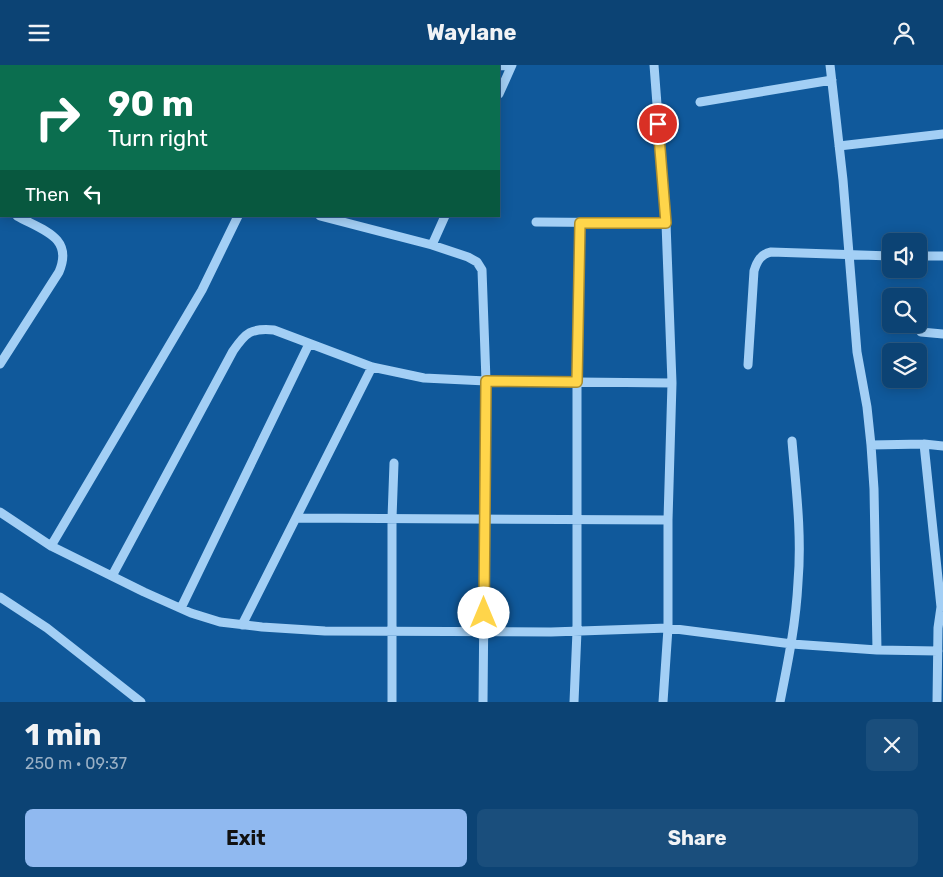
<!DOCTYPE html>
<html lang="en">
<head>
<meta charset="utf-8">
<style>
	body { margin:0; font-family:Rubik,sans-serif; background:#1a4e7c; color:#f1f3f6; height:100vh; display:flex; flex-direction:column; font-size:19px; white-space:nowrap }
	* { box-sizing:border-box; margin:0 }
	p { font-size:16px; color:#9ab0c5 }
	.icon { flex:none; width:28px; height:28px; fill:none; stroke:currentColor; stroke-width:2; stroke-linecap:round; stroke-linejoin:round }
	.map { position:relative; height:637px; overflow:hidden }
	.side { display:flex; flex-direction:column; background:#0c4374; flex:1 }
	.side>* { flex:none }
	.banner { position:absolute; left:0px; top:0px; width:500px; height:152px; box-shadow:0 2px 12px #0003,0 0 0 1px #2c5c86; background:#0b6e4f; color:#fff; overflow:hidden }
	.buttons { position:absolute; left:882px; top:168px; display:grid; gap:10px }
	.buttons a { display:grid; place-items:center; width:45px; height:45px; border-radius:8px; background:#0c4374; box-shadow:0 2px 12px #0003,0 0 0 1px #2c5c86; font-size:25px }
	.pin { position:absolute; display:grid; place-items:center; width:42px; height:42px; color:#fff; margin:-21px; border:2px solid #fff; border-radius:50%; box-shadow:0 1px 5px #0007 }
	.me { position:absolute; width:55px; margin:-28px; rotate:0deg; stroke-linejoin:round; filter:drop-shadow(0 0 4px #0008) }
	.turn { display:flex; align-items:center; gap:18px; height:105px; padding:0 25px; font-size:22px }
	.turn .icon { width:65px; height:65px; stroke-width:2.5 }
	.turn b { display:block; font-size:35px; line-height:42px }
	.then { display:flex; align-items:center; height:48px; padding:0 25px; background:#0003; gap:10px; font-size:19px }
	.round { display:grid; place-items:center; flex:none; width:52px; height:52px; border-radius:8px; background:#1a4e7c }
	.headline { display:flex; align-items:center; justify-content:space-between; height:85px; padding:0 25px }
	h1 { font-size:30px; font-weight:700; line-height:38px }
	.cta { display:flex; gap:10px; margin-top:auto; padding:10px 25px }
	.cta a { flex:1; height:58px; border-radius:8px; background:#90b9f0; color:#111; font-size:20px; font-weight:700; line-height:58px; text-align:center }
	.cta a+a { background:#1a4e7c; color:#f1f3f6 }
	header { display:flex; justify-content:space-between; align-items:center; height:65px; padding:0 25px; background:#0c4374; font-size:22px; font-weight:700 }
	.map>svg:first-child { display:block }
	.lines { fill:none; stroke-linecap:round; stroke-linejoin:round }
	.minor { stroke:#a3cff5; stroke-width:9 }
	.route-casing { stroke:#a68a30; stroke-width:12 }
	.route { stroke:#ffd54a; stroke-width:9 }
</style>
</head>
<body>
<header><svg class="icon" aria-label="menu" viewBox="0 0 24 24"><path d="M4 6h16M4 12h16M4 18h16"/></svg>Waylane<svg class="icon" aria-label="person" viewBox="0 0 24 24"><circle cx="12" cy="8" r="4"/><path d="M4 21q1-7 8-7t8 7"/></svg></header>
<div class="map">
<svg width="943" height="637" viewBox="0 0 943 637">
	<rect width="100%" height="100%" fill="#10599b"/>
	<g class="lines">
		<path class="minor" d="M159,0L162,1
			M260,0V1
			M278,0L284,1
			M654,0L666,158L672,318L668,455V563L663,637
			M830,0L843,115L857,287L867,342L871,380L874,424L877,585
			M67,1V0
			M389,1V0
			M497,1L512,0
			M499,29L512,0
			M700,37L832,15
			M839,81L943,69
			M0,120L1,119
			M0,142L1,143
			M320,151L432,180L468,192L477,197L482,205L486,316L483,637
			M536,157L666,158
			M432,180L445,151
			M919,191H943
			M921,267L943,269
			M0,299L59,207C74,172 42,165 17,151
			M748,300L754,206C757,196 761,189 771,187L891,191
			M924,379L941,542
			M871,380L924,379L943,381
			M0,447L51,481L144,527L191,548L220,557L262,562L325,566L551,567L668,563L792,579L877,585L938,586
			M296,453L668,455
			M51,481L202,225L238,151
			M112,511L233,286C246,267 251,263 274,265L372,302L424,313L486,316L672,318
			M0,532L47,563L141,637
			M181,543L309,279
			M242,560L372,302
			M392,637V453L394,398
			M574,637L577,566V317L579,158
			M780,637C788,597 796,558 798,517C802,470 796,423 792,376
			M937,637L938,563L941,542L943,540"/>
	</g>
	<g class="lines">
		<defs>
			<path id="route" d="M484,548L486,316L577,317L580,158H666L658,59"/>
		</defs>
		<use href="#route" class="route-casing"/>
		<use href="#route" class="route"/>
	</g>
</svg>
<div class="buttons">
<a><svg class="icon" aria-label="sound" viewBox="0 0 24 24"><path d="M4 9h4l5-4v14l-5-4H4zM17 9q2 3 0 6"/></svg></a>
<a><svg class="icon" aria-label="search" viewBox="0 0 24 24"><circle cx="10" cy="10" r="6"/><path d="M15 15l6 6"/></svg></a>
<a><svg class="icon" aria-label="layers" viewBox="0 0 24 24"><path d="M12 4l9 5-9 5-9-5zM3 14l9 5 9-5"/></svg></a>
</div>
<div class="pin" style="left:658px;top:59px;background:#d93025"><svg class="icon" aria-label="arrive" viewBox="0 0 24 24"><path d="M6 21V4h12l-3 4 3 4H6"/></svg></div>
<svg class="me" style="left:484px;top:548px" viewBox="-20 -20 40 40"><circle r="19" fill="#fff"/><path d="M0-13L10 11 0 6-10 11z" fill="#ffd54a"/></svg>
<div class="banner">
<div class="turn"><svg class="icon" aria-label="right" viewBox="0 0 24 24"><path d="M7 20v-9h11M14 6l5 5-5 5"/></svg><div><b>90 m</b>Turn right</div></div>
<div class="then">Then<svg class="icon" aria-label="left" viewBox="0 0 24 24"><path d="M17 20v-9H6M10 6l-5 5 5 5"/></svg></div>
</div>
</div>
<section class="side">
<div class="headline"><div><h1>1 min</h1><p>250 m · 09:37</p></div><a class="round"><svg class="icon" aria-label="close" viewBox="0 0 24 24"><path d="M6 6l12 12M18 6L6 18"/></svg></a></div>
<div class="cta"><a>Exit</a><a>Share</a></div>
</section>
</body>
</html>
